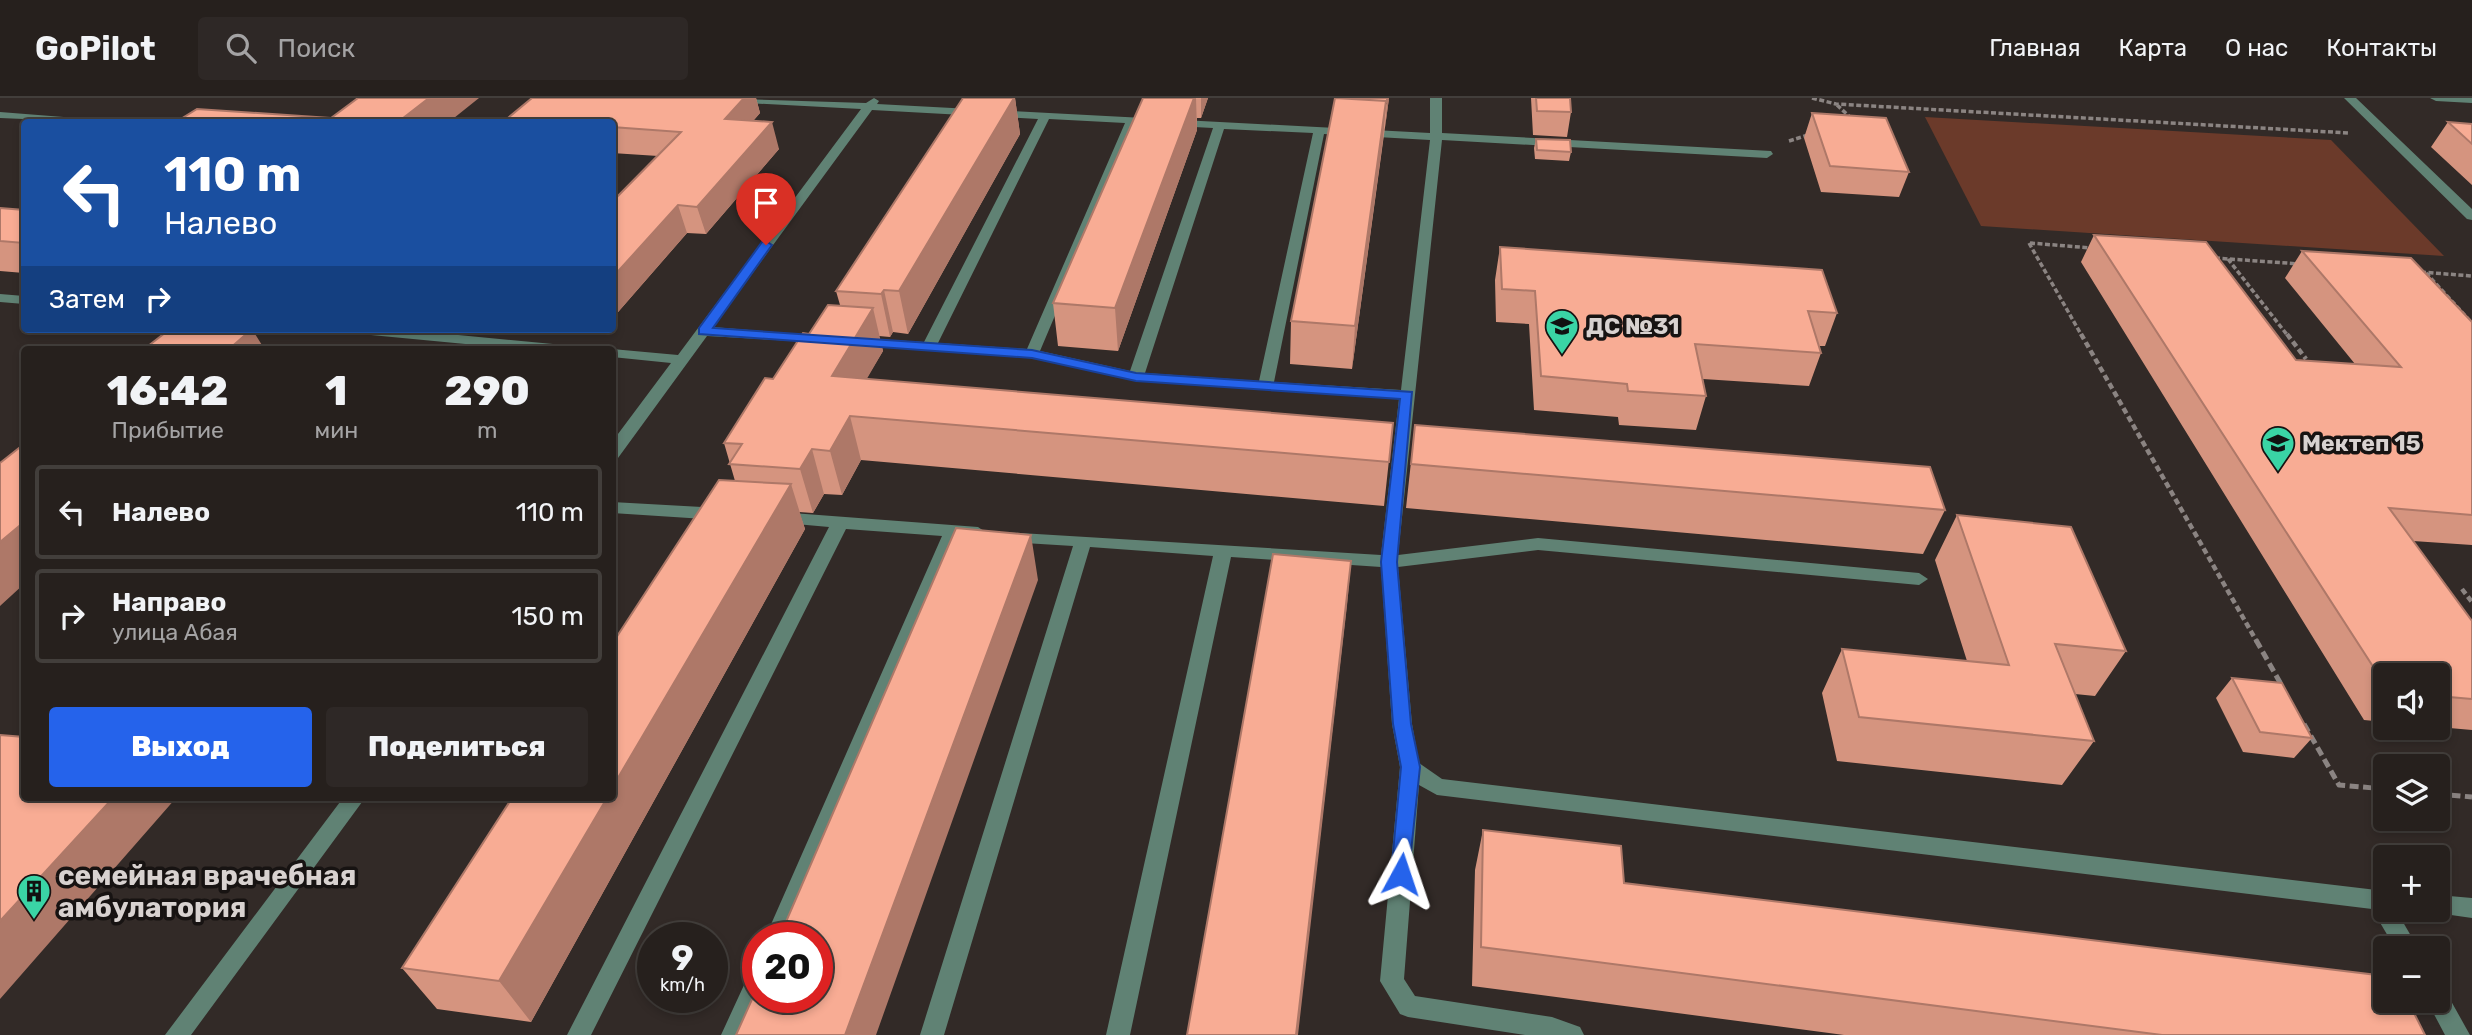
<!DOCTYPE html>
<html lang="ru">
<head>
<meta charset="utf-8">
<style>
	body { margin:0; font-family:Rubik,sans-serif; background:#2e2826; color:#f1f3f6; height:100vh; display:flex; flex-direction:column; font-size:26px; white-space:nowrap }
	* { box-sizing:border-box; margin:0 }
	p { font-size:23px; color:#a4a3a4 }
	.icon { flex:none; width:38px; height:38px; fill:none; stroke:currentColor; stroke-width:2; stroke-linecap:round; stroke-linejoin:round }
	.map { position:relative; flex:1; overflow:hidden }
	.drawer { position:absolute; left:21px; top:248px; width:595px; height:455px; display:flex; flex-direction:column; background:#26201d; border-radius:7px; box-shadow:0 4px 10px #0003,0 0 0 2px #423e3b }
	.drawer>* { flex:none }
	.hud { position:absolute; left:21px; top:21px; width:595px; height:214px; border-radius:7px; box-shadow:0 4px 10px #0003,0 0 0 2px #423e3b; background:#1a4fa0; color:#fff; overflow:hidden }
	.buttons { position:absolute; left:2373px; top:565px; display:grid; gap:14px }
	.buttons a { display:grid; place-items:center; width:77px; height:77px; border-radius:7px; background:#26201d; box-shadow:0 4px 10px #0003,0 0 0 2px #423e3b; font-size:35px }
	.speed { position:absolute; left:637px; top:824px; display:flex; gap:14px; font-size:35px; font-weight:700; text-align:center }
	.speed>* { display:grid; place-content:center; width:91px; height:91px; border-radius:50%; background:#26201d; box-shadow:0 4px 10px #0003,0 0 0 2px #423e3b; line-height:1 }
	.speed small { font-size:18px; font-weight:400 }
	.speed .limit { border:10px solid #d22; background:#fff; color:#111 }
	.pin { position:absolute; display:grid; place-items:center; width:60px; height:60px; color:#fff; margin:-72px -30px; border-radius:50% 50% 50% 0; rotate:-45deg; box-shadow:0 0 7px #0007 }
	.pin .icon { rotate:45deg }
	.me { position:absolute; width:77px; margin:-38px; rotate:5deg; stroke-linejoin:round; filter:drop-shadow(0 0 5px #0008) }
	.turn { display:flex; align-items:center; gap:24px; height:147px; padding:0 28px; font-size:32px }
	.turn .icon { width:91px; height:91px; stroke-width:2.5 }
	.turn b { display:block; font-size:49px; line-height:60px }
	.then { display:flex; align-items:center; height:66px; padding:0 28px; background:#0003; gap:14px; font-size:26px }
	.eta { display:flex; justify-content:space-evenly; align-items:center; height:119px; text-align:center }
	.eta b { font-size:42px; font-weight:800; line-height:49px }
	.primary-button { display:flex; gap:14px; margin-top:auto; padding:14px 28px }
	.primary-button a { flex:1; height:80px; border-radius:7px; background:#2563eb; color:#fff; font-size:28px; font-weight:800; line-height:80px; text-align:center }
	.primary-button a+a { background:#2e2826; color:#f1f3f6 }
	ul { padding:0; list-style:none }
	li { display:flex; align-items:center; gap:21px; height:94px; margin:0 14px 10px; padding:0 14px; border:4px solid #423e3b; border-radius:7px }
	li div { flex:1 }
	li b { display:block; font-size:26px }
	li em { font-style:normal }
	header { display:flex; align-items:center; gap:42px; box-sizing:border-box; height:98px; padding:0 35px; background:#26201d; border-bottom:2px solid #423e3b }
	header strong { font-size:33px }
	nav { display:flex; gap:38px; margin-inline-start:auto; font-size:24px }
	.search { width:490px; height:63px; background:#2e2826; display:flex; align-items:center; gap:18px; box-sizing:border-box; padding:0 24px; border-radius:7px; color:#a4a3a4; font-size:26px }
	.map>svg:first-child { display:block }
	.green { fill:#6b3a2a }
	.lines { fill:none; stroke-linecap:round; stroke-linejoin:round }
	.path-far2 { stroke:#8b8482; stroke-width:3.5; stroke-dasharray:5 2.5; stroke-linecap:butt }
	.path-far1 { stroke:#8b8482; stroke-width:4.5; stroke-dasharray:6 3.5; stroke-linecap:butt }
	.path { stroke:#8b8482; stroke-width:5; stroke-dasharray:9 4.5; stroke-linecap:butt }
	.minor { fill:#608274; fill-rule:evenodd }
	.wall { fill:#d5947f }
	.shaded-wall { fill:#ae7868 }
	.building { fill:#f8ac94; stroke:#ae7868; stroke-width:2 }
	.route { fill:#2563eb; stroke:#184099; stroke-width:2 }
	.labels { text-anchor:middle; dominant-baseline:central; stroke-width:7; stroke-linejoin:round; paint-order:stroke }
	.poi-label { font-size:23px; font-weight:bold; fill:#d8d2d0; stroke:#171312; text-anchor:start }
	.near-poi-label { font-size:28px; font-weight:bold; fill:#d8d2d0; stroke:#171312; text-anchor:start }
</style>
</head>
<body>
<header>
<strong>GoPilot</strong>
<div class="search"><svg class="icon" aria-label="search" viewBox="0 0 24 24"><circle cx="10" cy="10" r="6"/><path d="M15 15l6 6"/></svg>Поиск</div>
<nav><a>Главная</a><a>Карта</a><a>О нас</a><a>Контакты</a></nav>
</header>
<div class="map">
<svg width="2472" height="937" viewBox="0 0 2472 937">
	<rect width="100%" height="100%" fill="#322a27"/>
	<path class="green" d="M1925,19L2331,42L2444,158L1981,128Z"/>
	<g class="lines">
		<path class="path-far2" d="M1812,0L1836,6L2349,35
			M1837,7L1851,20
			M1789,43L1811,36
			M2029,145L2082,238
			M2030,145L2091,150
			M2215,160L2300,166
			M2228,161L2288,238
			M2421,174L2472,178
			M2426,175L2472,225"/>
		<path class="path-far1" d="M2081,236L2257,544
			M2287,236L2306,261
			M2462,491L2472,504"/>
		<path class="path" d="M2256,542L2282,588
			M2304,626L2339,687L2385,691
			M2438,696L2472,699"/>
		<path class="minor" d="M703,0L866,5L874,0L879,3L877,6L1430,35V0H1442V35L1771,53L1773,56L1767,60L1442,42L1398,457L1538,440L1919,475L1928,481L1919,487L1538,452L1398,469L1412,626L1419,665L1442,681L2385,793V812H2396L2418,850H2395L2372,811L1437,697L1419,687L1404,881L1415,898L1552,919L1580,929L1584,937H1525L1408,919L1400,916L1380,883L1400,669L1392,626L1381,469L1231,459L1130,937H1106L1213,458L1090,449L944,937H920L1073,448L1009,444L1000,438L1003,434L1381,457L1399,301L1136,283L1032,260L853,247V241L858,240L924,244L1038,21L872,12L713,229L823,238L830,242L828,245L707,238L618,360L612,361V344L671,265L612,259V252H607L612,251L678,257L861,11L709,3ZM1049,21L1125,25L1027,251L938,245ZM1136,26L1213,30L1130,273L1040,253ZM1224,31L1313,35L1259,283L1145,275ZM1324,36L1430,42L1401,292L1274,284Z
			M2344,0H2356L2472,111V122L2467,121Z
			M2430,0H2472V5L2436,3Z
			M0,14L89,21L95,24L0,20Z
			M0,196L24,198V206L0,204Z
			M343,231H396L574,248L581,252H528L350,235Z
			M612,404L720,410L728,416L720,422L612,415Z
			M779,414L978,429L987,435L978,441L959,439L787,840H765L942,438L846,431L591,937H567L829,429L773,424L771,420L773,416Z
			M343,700H365L191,937H165Z
			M2438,797L2472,800V820L2430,814L2438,812Z
			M758,871V900H761L745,937H721L750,874Z
			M2438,891L2446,894L2470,937H2445L2427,903H2438Z"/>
	</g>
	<path class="wall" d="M532,0H756L760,15L753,23L779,51L706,136L687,135L612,221V104L658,58L612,55V24Z
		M963,0H1015L1020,36L908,236L893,234L890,239L879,238L883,253L866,281L1393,325L1384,408L861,362L842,397L824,396L813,415L799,414L805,431L531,924L437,911L402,870L735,383L724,345L809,236L840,207L836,193Z
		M1143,0H1208L1201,20H1197V32L1118,253L1058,248L1053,205Z
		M1389,0L1352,271L1290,266L1291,223Z
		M1531,0H1570L1571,14L1567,39L1533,37Z
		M1812,15L1909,74L1899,99L1821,94L1804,40Z
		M2448,24L2472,26V87L2431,49Z
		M1536,41L1571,54L1569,63L1535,61L1534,50Z
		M0,110L24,112V175L0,173Z
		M2094,137L2296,262L2355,266L2285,180L2302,153L2472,224V447L2413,443L2472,523V632L2438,629V578H2385V624L2364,622L2081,164Z
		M1500,149L1837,215L1825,248H1819L1821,255L1809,288L1703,281L1706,298L1696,332L1619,327L1618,319L1534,312L1529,226L1496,224L1495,182Z
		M1415,327L1945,412L1923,456L1406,410Z
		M1957,417L2126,553L2095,598L2075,596L2094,643L2062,687L1837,663L1822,595L1842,551L1967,563L1935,462Z
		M2232,580L2312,640L2294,660L2243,654L2216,600Z
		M1483,732L1624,785L2425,937H1844L1472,888L1475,772Z"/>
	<path class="shaded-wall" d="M429,0H479L449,24H398Z
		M744,0H756L760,15L732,47L725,21Z
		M1014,0H1015L1020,36L908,236L899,193Z
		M1194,0H1196L1197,32L1118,253L1115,210Z
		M1201,0H1208L1201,20Z
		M1387,0H1389L1385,30L1387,5Z
		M1386,3L1383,42L1352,271L1355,228Z
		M772,24L779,51L706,136L697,109Z
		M678,107L687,135L612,221V180Z
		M884,192L893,234L890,239L881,196Z
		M873,210L883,253L843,322L832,278Z
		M252,231L265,252H228Z
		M850,318L861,362L842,397L830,353Z
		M812,351L824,396L813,415L800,371Z
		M791,386L805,431L531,924L499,883L607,700H612V690Z
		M24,424V486L0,508V444Z
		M1031,437L1038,482L876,937H845Z
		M1351,463L1347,508L1298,937H1296Z
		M113,700H176L0,901V823Z"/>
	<path class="building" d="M358,0H429L398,24H176L197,11L331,20Z
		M532,0H744L725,21L772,24L697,109L678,107L612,180V104L681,34L612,29V24H503Z
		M963,0H1014L899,193L884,192L881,196L836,193Z
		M1143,0H1194L1115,210L1053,205Z
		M1335,0L1386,3L1355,228L1291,223Z
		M1338,0H1387V5L1386,3Z
		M1536,0H1570L1571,14L1537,13Z
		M1812,15L1886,20L1909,74L1830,68Z
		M2448,24L2472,26V46Z
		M1536,41L1570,42L1571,54L1537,52Z
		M0,110L24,112V145L0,143Z
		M2094,137L2206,144L2296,262L2401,269L2302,153L2411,160L2472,224V417L2389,410L2472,523V601L2438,598V578H2385V587Z
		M1500,149L1822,172L1837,215L1808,213L1821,255L1695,246L1706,298L1628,293L1627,286L1541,278L1535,193L1502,191Z
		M828,207L873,210L832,278L1393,325L1389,364L850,318L830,353L812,351L800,371L729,366L742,346L724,345L765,280L773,281L803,235L809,236Z
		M170,231H252L228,252H143Z
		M1415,327L1930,369L1945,412L1411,366Z
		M24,346V424L0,444V365Z
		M719,382L791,386L612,690V546Z
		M1957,417L2071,429L2126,553L2055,546L2094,643L1859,619L1842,551L2009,567Z
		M956,430L1031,437L845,937H736L758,888V900H817V840H779Z
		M1273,456L1351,463L1296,937H1187Z
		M2232,580L2282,585L2312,640L2260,634Z
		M0,637L24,639V700H113L0,823Z
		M512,700H607L499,883L402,870Z
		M1483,732L1621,748L1624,785L2385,878V903H2408L2425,937H2162L1481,849Z"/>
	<path class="route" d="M766,143L772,147L713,230L1032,252L1136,275L1412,294L1397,464L1411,626L1420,669L1408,782L1401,785L1394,782L1391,776L1401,669L1393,626L1381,464L1400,301L1136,283L1032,260L699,236V230L762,144Z"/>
	<defs>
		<symbol id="school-pin" viewBox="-11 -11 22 30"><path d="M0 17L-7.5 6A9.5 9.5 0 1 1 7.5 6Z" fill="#3ad4a5" stroke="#171312"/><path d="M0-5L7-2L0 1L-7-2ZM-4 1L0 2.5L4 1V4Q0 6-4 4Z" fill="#111"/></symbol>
		<symbol id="building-pin" viewBox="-11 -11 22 30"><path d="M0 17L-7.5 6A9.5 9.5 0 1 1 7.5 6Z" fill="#3ad4a5" stroke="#171312"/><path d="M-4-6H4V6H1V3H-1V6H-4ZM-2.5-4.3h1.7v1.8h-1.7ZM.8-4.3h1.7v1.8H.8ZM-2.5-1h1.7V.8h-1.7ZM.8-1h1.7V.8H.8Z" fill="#111"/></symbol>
	</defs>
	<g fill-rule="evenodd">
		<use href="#school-pin" x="1543" y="209" width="38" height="52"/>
		<use href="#school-pin" x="2259" y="326" width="38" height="52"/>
		<use href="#building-pin" x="15" y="774" width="38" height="52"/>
	</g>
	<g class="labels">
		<g class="poi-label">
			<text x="1586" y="228">ДС №31</text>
			<text x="2302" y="345">Мектеп 15</text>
		</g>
		<g class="near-poi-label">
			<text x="58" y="777">семейная врачебная<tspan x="58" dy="32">амбулатория</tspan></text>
		</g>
	</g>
</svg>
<div class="buttons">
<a><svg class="icon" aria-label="sound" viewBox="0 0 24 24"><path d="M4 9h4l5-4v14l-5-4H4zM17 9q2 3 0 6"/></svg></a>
<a><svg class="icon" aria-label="layers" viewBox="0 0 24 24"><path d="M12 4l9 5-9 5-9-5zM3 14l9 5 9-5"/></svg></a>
<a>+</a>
<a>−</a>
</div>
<div class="speed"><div>9<small>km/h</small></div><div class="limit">20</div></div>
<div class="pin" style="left:766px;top:147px;background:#d93025"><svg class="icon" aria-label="arrive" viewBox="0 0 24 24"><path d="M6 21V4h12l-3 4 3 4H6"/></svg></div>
<svg class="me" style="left:1401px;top:776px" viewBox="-20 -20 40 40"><path d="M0-17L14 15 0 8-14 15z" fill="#2563eb" stroke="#fff" stroke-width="4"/></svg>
<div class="hud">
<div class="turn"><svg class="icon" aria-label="left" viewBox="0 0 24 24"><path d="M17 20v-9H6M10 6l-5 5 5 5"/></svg><div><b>110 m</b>Налево</div></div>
<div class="then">Затем<svg class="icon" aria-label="right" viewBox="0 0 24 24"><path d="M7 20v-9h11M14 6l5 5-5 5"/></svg></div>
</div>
<section class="drawer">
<div class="eta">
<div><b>16:42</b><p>Прибытие</p></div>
<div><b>1</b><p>мин</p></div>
<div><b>290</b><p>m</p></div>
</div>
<ul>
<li><svg class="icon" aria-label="left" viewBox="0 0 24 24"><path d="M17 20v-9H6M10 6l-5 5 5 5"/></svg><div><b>Налево</b></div><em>110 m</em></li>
<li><svg class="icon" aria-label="right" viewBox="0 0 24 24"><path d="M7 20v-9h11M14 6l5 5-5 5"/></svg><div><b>Направо</b><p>улица Абая</p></div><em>150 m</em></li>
</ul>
<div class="primary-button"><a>Выход</a><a>Поделиться</a></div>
</section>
</div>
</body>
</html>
